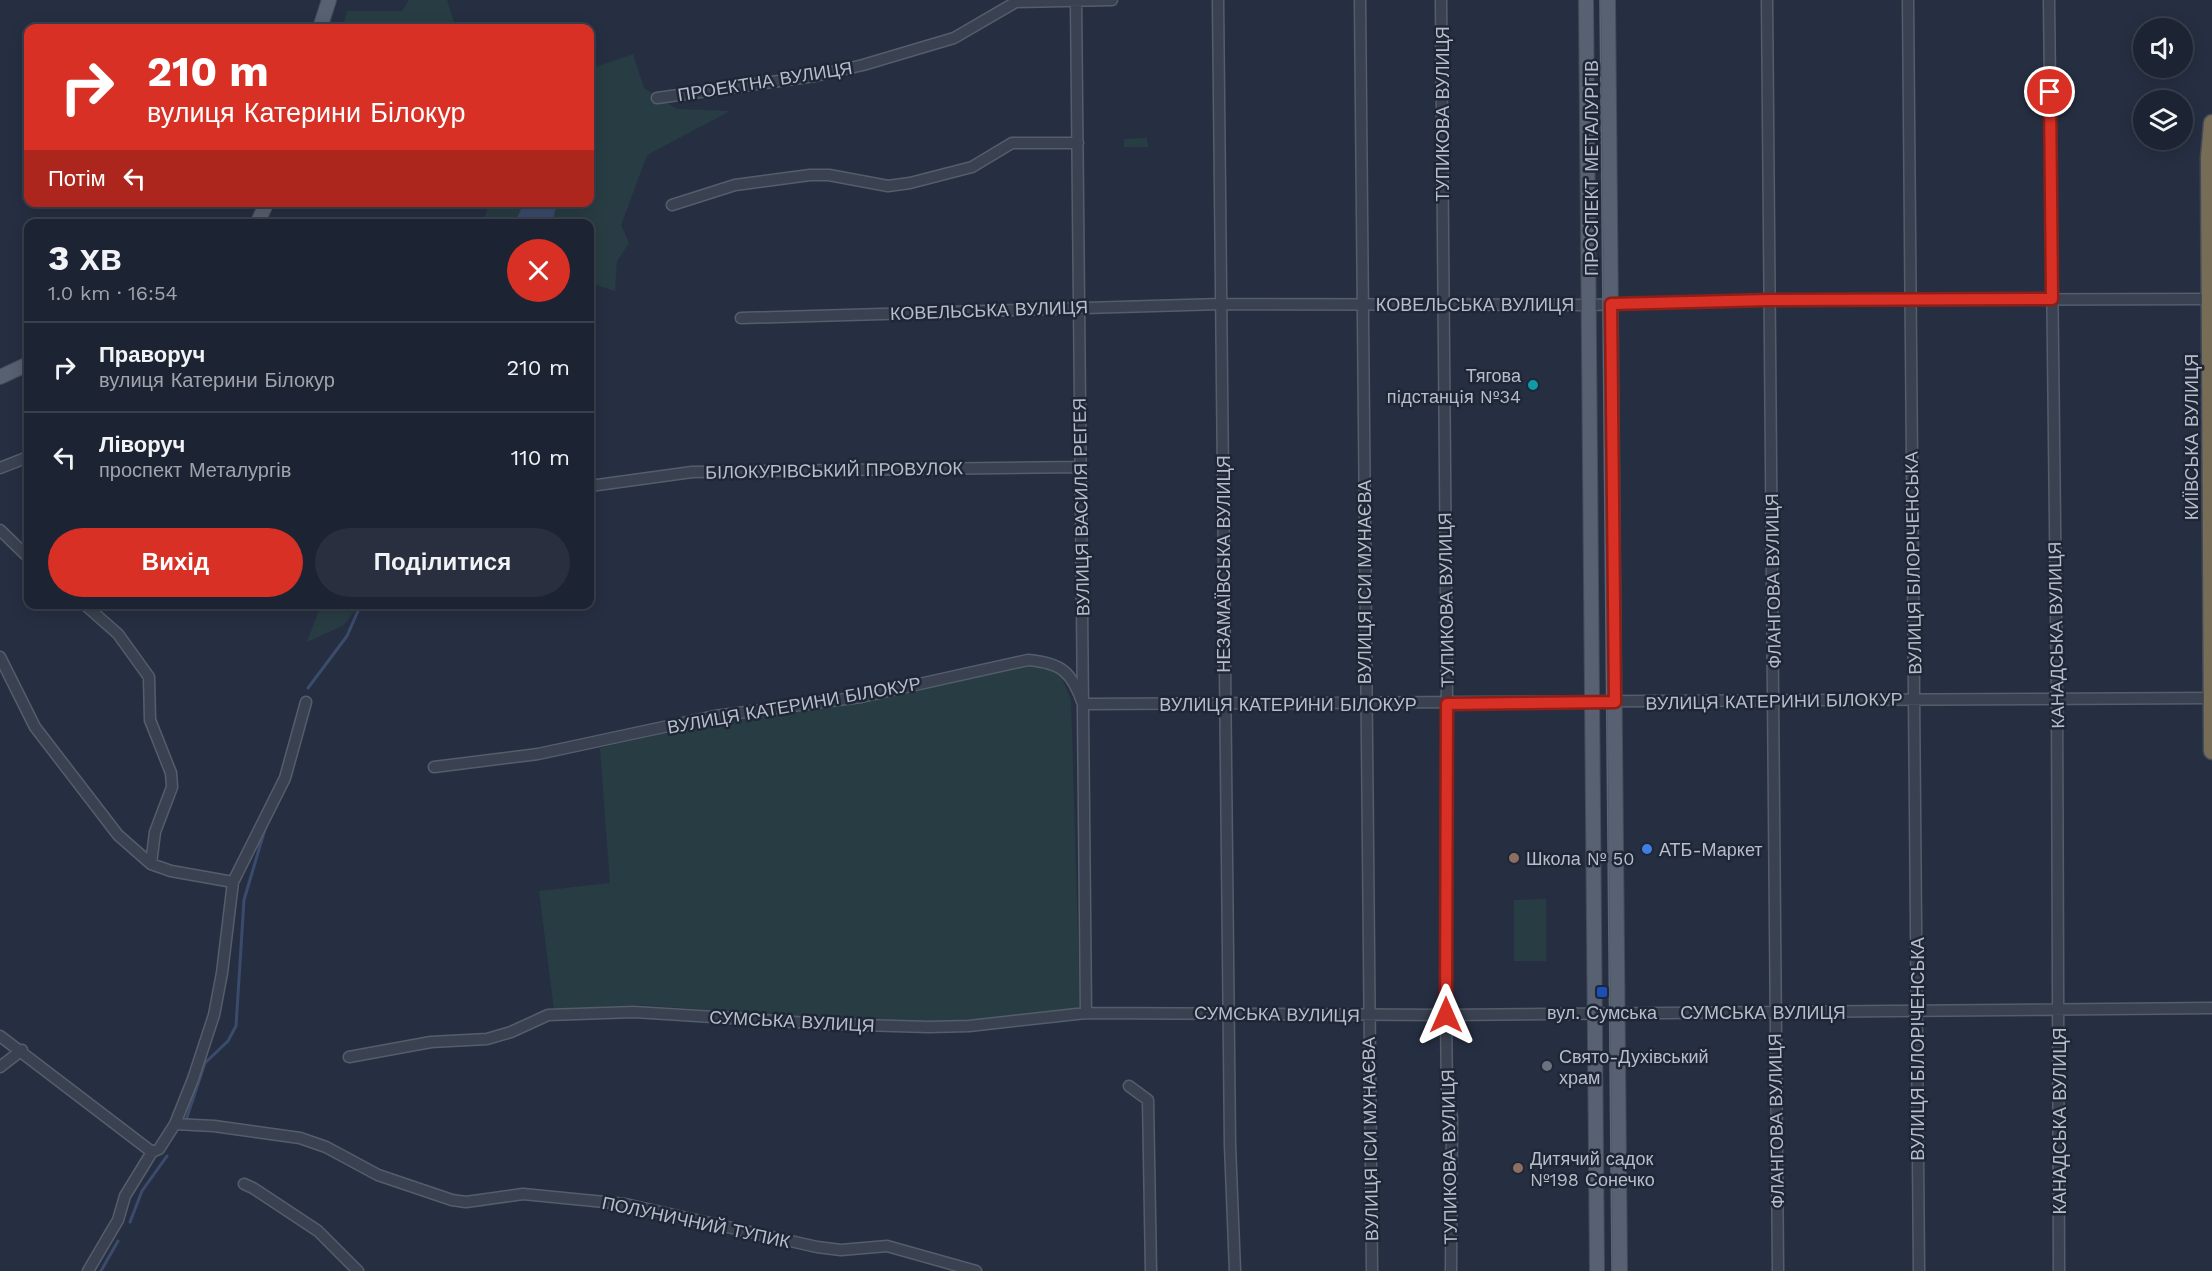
<!DOCTYPE html>
<html lang="uk">
<head>
<meta charset="utf-8">
<style>
	body { margin:0; font-family:"Work Sans",sans-serif; background:#292f3e; color:#f1f3f6; height:100vh; display:flex; flex-direction:column; font-size:22px; white-space:nowrap }
	* { box-sizing:border-box; margin:0 }
	p { font-size:20px; color:#a0a4ac }
	.icon { flex:none; width:33px; height:33px; fill:none; stroke:currentColor; stroke-width:2; stroke-linecap:round; stroke-linejoin:round }
	.map { position:relative; flex:1; overflow:hidden }
	.side { position:absolute; left:24px; top:219px; width:570px; height:390px; display:flex; flex-direction:column; background:#1c2332; border-radius:12px; box-shadow:0 3px 15px #0003,0 0 0 2px #3a404d }
	.side>* { flex:none }
	.top-card { position:absolute; left:24px; top:24px; width:570px; height:183px; border-radius:12px; box-shadow:0 3px 15px #0003,0 0 0 2px #3a404d; background:#d93025; color:#fff; overflow:hidden }
	.controls { position:absolute; left:2133px; top:18px; display:grid; gap:12px }
	.controls a { display:grid; place-items:center; width:60px; height:60px; border-radius:50%; background:#1c2332; box-shadow:0 3px 15px #0003,0 0 0 2px #3a404d; font-size:30px }
	.pin { position:absolute; display:grid; place-items:center; width:51px; height:51px; color:#fff; margin:-26px; border:3px solid #fff; border-radius:50%; box-shadow:0 2px 6px #0007 }
	.me { position:absolute; width:66px; margin:-33px; rotate:0deg; stroke-linejoin:round; filter:drop-shadow(0 0 4px #0008) }
	.turn { display:flex; align-items:center; gap:21px; height:126px; padding:0 24px; font-size:27px }
	.turn .icon { width:78px; height:78px; stroke-width:2.5 }
	.turn b { display:block; font-size:42px; line-height:51px }
	.then { display:flex; align-items:center; height:57px; padding:0 24px; background:#0003; gap:12px; font-size:22px }
	.round { display:grid; place-items:center; flex:none; width:63px; height:63px; border-radius:32px; background:#292f3e }
	.summary { display:flex; align-items:center; justify-content:space-between; height:102px; padding:0 24px }
	h1 { font-size:36px; font-weight:700; line-height:45px }
	.cta { display:flex; gap:12px; margin-top:auto; padding:12px 24px }
	.cta a { flex:1; height:69px; border-radius:36px; background:#d93025; color:#fff; font-size:24px; font-weight:700; line-height:69px; text-align:center }
	.cta a+a { background:#292f3e; color:#f1f3f6 }
	ul { padding:0; list-style:none }
	li { display:flex; align-items:center; gap:18px; height:90px; padding:0 24px; border-top:2px solid #3a404d }
	li div { flex:1 }
	li b { display:block; font-size:22px }
	li em { font-style:normal }
	.map>svg:first-child { display:block }
	.green { fill:#283d43 }
	.water { fill:#3b4b6b }
	.lines { fill:none; stroke-linecap:round; stroke-linejoin:round }
	.stream { stroke:#3b4b6b; stroke-width:3 }
	.minor-casing { stroke:#555d6b; stroke-width:13 }
	.major-casing { stroke:#444b5a; stroke-width:16 }
	.highway-casing { stroke:#424a59; stroke-width:19 }
	.minor { stroke:#3a4251; stroke-width:10 }
	.major { stroke:#586171; stroke-width:14 }
	.highway { stroke:#776d57; stroke-width:16 }
	.tram { stroke:#5c6578; stroke-width:1.5 }
	.route-casing { stroke:#8d1f18; stroke-width:15 }
	.route { stroke:#d93025; stroke-width:10 }
	.culture-dot { fill:#0f9aa8; stroke:#1f2737; stroke-width:2 }
	.shop-dot { fill:#3f7fe0; stroke:#1f2737; stroke-width:2 }
	.education-dot { fill:#8d6e63; stroke:#1f2737; stroke-width:2 }
	.transit-dot { fill:#1a4fb4; stroke:#1f2737; stroke-width:2 }
	.worship-dot { fill:#6b7280; stroke:#1f2737; stroke-width:2 }
	.labels { text-anchor:middle; dominant-baseline:central; stroke-width:5; stroke-linejoin:round; paint-order:stroke }
	.street-label { font-size:18px; fill:#b7bdcb; stroke:#1f2737 }
	.poi-label { font-size:18px; fill:#b7bdcb; stroke:#1f2737; text-anchor:start }
</style>
</head>
<body>
<div class="map">
<svg width="2212" height="1271" viewBox="0 0 2212 1271">
	<rect width="100%" height="100%" fill="#262f42"/>
	<path class="green" d="M409,0H447L456,28H342L347,11H402Z
		M633,54L644,88L677,109L730,111L647,155L621,225L629,243L617,261L615,291L590,283V224H478L485,216L489,203L590,202V69Z
		M1147,138L1148,147H1124V139Z
		M321,605H359L344,625L307,642Z
		M1036,663L1060,673L1071,700L1080,1010L969,1023L836,1019L640,1005L554,1009L539,891L610,883L600,748L729,718Z
		M1546,899V961H1514V900Z"/>
	<path class="water" d="M524,202L557,203L552,223H515Z"/>
	<g class="lines">
		<path class="stream" d="M308,688L347,636L361,604
			M187,1117L205,1063L228,1041L236,1026L244,900L265,829
			M130,1222L142,1191L167,1156
			M101,1271L118,1241"/>
		<defs>
			<path id="minor" d="M1076,0L1086,1013
				M1218,0L1230,1145L1235,1271
				M1360,0L1372,1271
				M1441,0L1447,704L1446,1015L1447,1094L1452,1117L1451,1271
				M1767,0L1778,1271
				M1908,0L1919,1271
				M2049,0L2057,698L2059,1271
				M657,98L815,76L863,65L954,38L1016,2L1112,0
				M672,205L735,185L810,175H829L888,186L910,183L972,167L1012,143H1078
				M741,318L1221,304L1588,305L1769,300L2209,299
				M0,468L28,457
				M590,486L692,472L1079,467
				M0,530L28,557
				M84,604L118,634L149,677L150,720L171,773L172,787L155,832L151,864
				M0,657L35,727L118,835L151,864L171,871L233,882
				M434,767L538,754L715,716L861,697L1028,660C1063,663 1072,673 1083,704L2212,698
				M0,1036L152,1152
				M349,1057L431,1042L487,1039L511,1032L548,1015L634,1012L826,1024L929,1027L969,1026L1086,1013L1446,1015L2212,1008
				M0,1067L22,1050
				M1129,1086L1148,1100L1151,1271
				M175,1124L214,1126L300,1138L326,1147L378,1175L452,1200L466,1202L523,1194L625,1204L817,1247L841,1250L887,1246L976,1271
				M244,1184L253,1188L318,1231L358,1271
				M88,1271L118,1220L125,1196L152,1152L159,1149L175,1124L193,1079L214,1015L222,973L233,882L285,778L306,702"/>
			<path id="major" d="M1586,0L1597,1271
				M1608,0L1620,1271
				M320,28L329,0
				M257,224L267,202
				M0,377L28,364"/>
			<path id="highway" d="M2212,123L2209,158L2212,751"/>
		</defs>
		<use href="#minor" class="minor-casing"/>
		<use href="#major" class="major-casing"/>
		<use href="#highway" class="highway-casing"/>
		<use href="#minor" class="minor"/>
		<use href="#major" class="major"/>
		<use href="#highway" class="highway"/>
		<path class="tram" d="M1600,0L1612,1271"/>
	</g>
	<g class="lines">
		<defs>
			<path id="route" d="M1446,1015L1447,704L1615,702L1611,304L1769,300L2052,299L2050,92"/>
		</defs>
		<use href="#route" class="route-casing"/>
		<use href="#route" class="route"/>
	</g>
	<circle class="culture-dot" cx="1533" cy="385" r="6"/>
	<circle class="shop-dot" cx="1647" cy="849" r="6"/>
	<g class="education-dot">
		<circle cx="1514" cy="858" r="6"/>
		<circle cx="1518" cy="1168" r="6"/>
	</g>
	<rect class="transit-dot" x="1596" y="986" width="12" height="12" rx="3"/>
	<circle class="worship-dot" cx="1547" cy="1066" r="6"/>
	<g class="labels">
		<g class="street-label">
			<text transform="translate(765 81) rotate(-9)">ПРОЕКТНА ВУЛИЦЯ</text>
			<text transform="translate(1442 114) rotate(-90)">ТУПИКОВА ВУЛИЦЯ</text>
			<text transform="translate(1591 168) rotate(-90)">ПРОСПЕКТ МЕТАЛУРГІВ</text>
			<text x="1475" y="304">КОВЕЛЬСЬКА ВУЛИЦЯ</text>
			<text transform="translate(989 310) rotate(-2)">КОВЕЛЬСЬКА ВУЛИЦЯ</text>
			<text transform="translate(2191 437) rotate(-90)">КИЇВСЬКА ВУЛИЦЯ</text>
			<text transform="translate(834 470) rotate(-1)">БІЛОКУРІВСЬКИЙ ПРОВУЛОК</text>
			<text transform="translate(1081 507) rotate(-91)">ВУЛИЦЯ ВАСИЛЯ РЕГЕЯ</text>
			<text transform="translate(1913 563) rotate(-91)">ВУЛИЦЯ БІЛОРІЧЕНСЬКА</text>
			<text transform="translate(1223 564) rotate(-90)">НЕЗАМАЇВСЬКА ВУЛИЦЯ</text>
			<text transform="translate(1773 581) rotate(-91)">ФЛАНГОВА ВУЛИЦЯ</text>
			<text transform="translate(1364 582) rotate(-90)">ВУЛИЦЯ ІСИ МУНАЄВА</text>
			<text transform="translate(1446 600) rotate(-91)">ТУПИКОВА ВУЛИЦЯ</text>
			<text transform="translate(2056 635) rotate(-91)">КАНАДСЬКА ВУЛИЦЯ</text>
			<text transform="translate(1774 701) rotate(-1)">ВУЛИЦЯ КАТЕРИНИ БІЛОКУР</text>
			<text x="1288" y="704">ВУЛИЦЯ КАТЕРИНИ БІЛОКУР</text>
			<text transform="translate(794 705) rotate(-10)">ВУЛИЦЯ КАТЕРИНИ БІЛОКУР</text>
			<text x="1763" y="1012">СУМСЬКА ВУЛИЦЯ</text>
			<text transform="translate(1277 1014) rotate(1)">СУМСЬКА ВУЛИЦЯ</text>
			<text transform="translate(792 1021) rotate(3)">СУМСЬКА ВУЛИЦЯ</text>
			<text transform="translate(1917 1049) rotate(-90)">ВУЛИЦЯ БІЛОРІЧЕНСЬКА</text>
			<text transform="translate(1776 1121) rotate(-91)">ФЛАНГОВА ВУЛИЦЯ</text>
			<text transform="translate(2059 1121) rotate(-90)">КАНАДСЬКА ВУЛИЦЯ</text>
			<text transform="translate(1370 1139) rotate(-91)">ВУЛИЦЯ ІСИ МУНАЄВА</text>
			<text transform="translate(1449 1157) rotate(-91)">ТУПИКОВА ВУЛИЦЯ</text>
			<text transform="translate(696 1222) rotate(12)">ПОЛУНИЧНИЙ ТУПИК</text>
		</g>
		<g class="poi-label">
			<text x="1521" y="375" text-anchor="end">Тягова<tspan x="1521" dy="21">пiдстанцiя №34</tspan></text>
			<text x="1659" y="849">АТБ-Маркет</text>
			<text x="1526" y="858">Школа № 50</text>
			<text x="1602" y="1012" text-anchor="middle">вул. Сумська</text>
			<text x="1559" y="1056">Свято-Духівський<tspan x="1559" dy="21">храм</tspan></text>
			<text x="1530" y="1158">Дитячий садок<tspan x="1530" dy="21">№198 Сонечко</tspan></text>
		</g>
	</g>
</svg>
<div class="controls">
<a><svg class="icon" aria-label="sound" viewBox="0 0 24 24"><path d="M4 9h4l5-4v14l-5-4H4zM17 9q2 3 0 6"/></svg></a>
<a><svg class="icon" aria-label="layers" viewBox="0 0 24 24"><path d="M12 4l9 5-9 5-9-5zM3 14l9 5 9-5"/></svg></a>
</div>
<div class="pin" style="left:2050px;top:92px;background:#d93025"><svg class="icon" aria-label="arrive" viewBox="0 0 24 24"><path d="M6 21V4h12l-3 4 3 4H6"/></svg></div>
<svg class="me" style="left:1446px;top:1015px" viewBox="-20 -20 40 40"><path d="M0-17L14 15 0 8-14 15z" fill="#d93025" stroke="#fff" stroke-width="4"/></svg>
<div class="top-card">
<div class="turn"><svg class="icon" aria-label="right" viewBox="0 0 24 24"><path d="M7 20v-9h11M14 6l5 5-5 5"/></svg><div><b>210 m</b>вулиця Катерини Білокур</div></div>
<div class="then">Потім<svg class="icon" aria-label="left" viewBox="0 0 24 24"><path d="M17 20v-9H6M10 6l-5 5 5 5"/></svg></div>
</div>
<section class="side">
<div class="summary"><div><h1>3 хв</h1><p>1.0 km · 16:54</p></div><a class="round" style="background:#d93025;color:#fff"><svg class="icon" aria-label="close" viewBox="0 0 24 24"><path d="M6 6l12 12M18 6L6 18"/></svg></a></div>
<ul>
<li><svg class="icon" aria-label="right" viewBox="0 0 24 24"><path d="M7 20v-9h11M14 6l5 5-5 5"/></svg><div><b>Праворуч</b><p>вулиця Катерини Білокур</p></div><em>210 m</em></li>
<li><svg class="icon" aria-label="left" viewBox="0 0 24 24"><path d="M17 20v-9H6M10 6l-5 5 5 5"/></svg><div><b>Ліворуч</b><p>проспект Металургів</p></div><em>110 m</em></li>
</ul>
<div class="cta"><a>Вихід</a><a>Поділитися</a></div>
</section>
</div>
</body>
</html>
